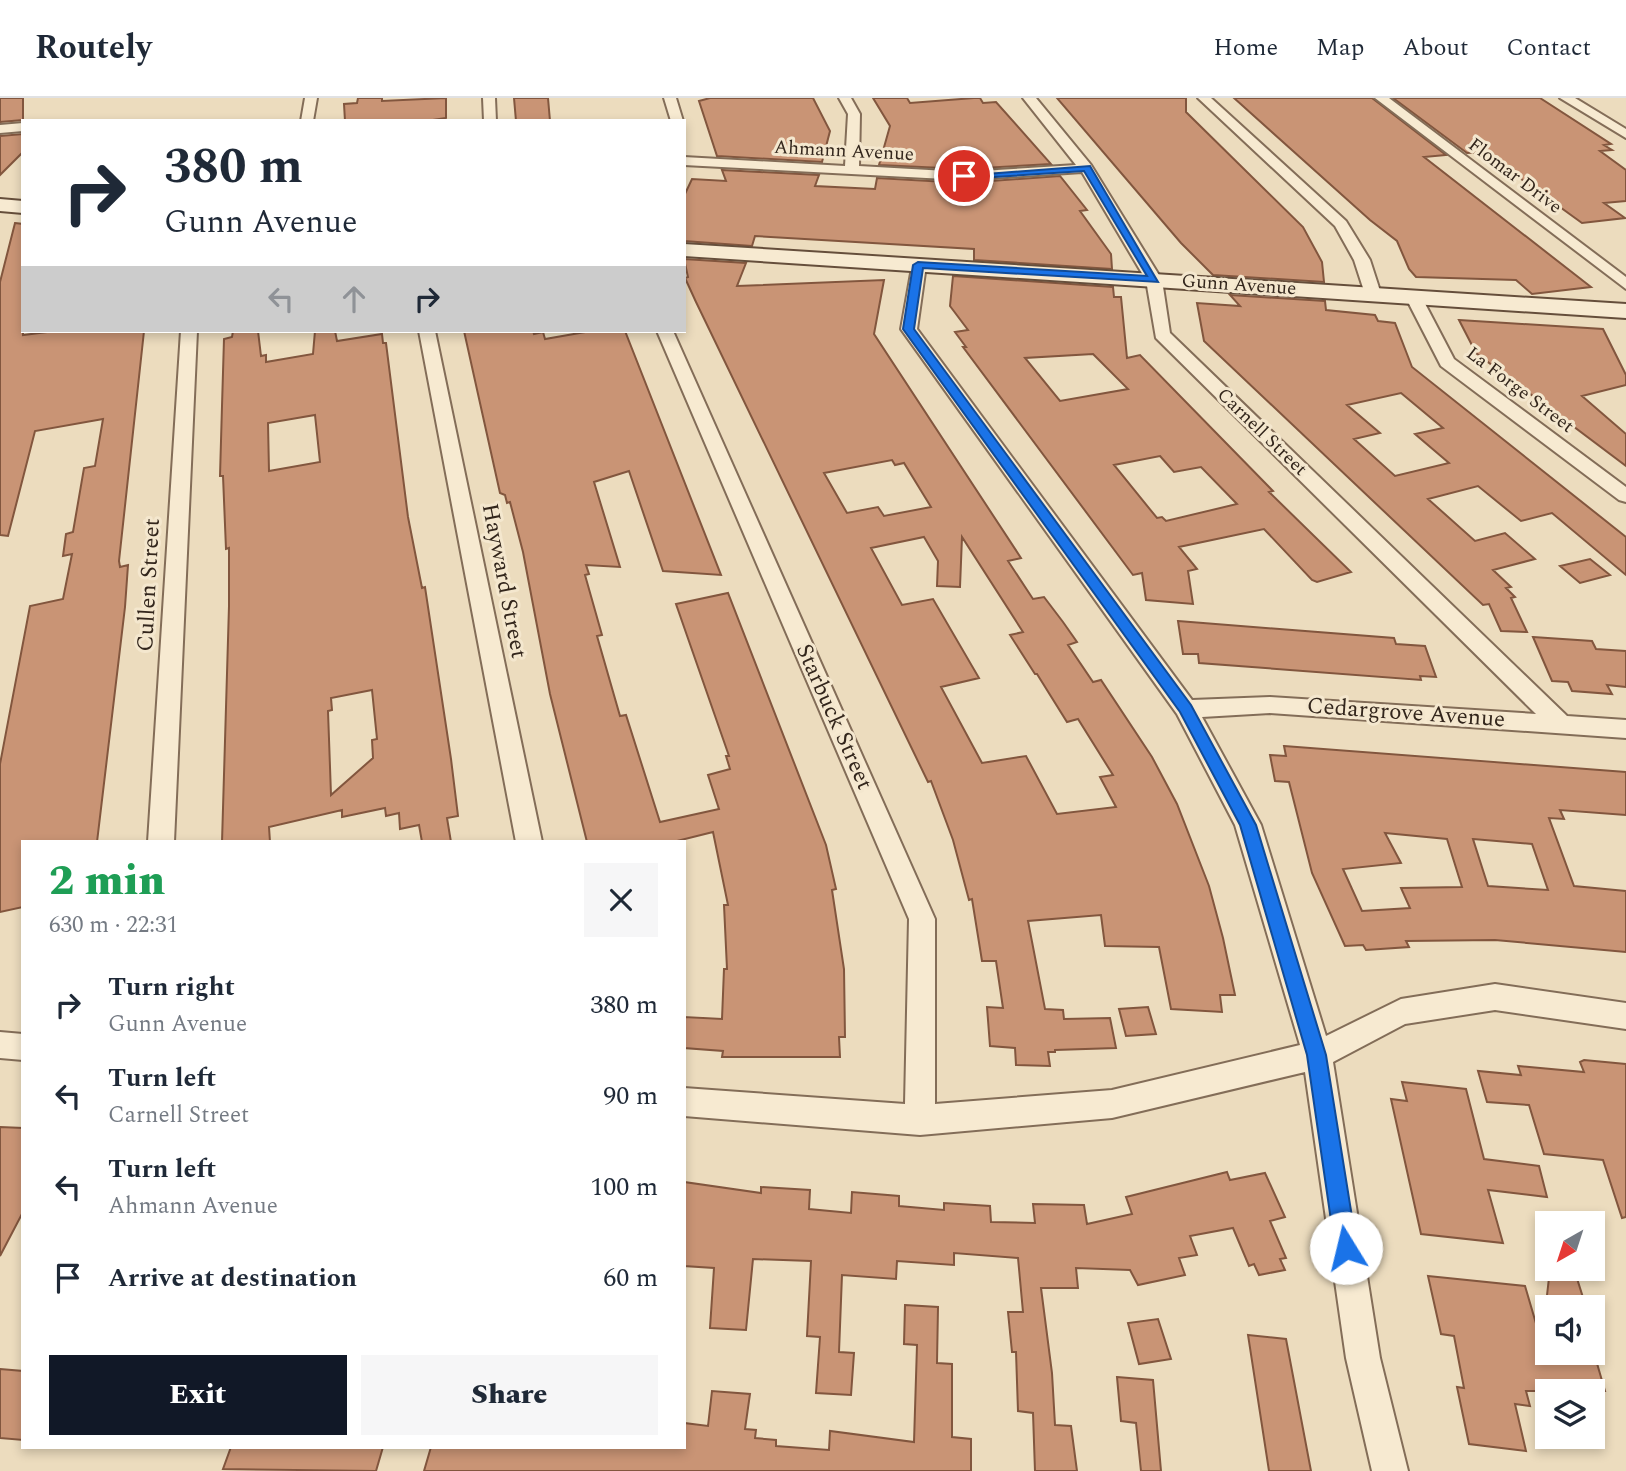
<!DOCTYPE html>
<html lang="en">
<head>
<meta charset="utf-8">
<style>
	body { margin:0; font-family:Spectral,serif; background:#f6f6f7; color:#1f2937; height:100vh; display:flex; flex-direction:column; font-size:26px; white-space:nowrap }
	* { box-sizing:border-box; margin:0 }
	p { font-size:23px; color:#747a83 }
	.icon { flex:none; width:38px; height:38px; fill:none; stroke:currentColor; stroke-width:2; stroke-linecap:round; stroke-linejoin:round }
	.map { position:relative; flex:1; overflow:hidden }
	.drawer { position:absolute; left:21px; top:742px; width:665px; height:609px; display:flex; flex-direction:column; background:#fff; border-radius:0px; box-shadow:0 4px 10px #0003 }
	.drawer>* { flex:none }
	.guide { position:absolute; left:21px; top:21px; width:665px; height:214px; border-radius:0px; box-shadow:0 4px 10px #0003; background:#fff; color:#1f2937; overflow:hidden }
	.needle { width:46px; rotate:219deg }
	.fabs { position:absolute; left:1535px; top:1113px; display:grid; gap:14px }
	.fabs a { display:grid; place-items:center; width:70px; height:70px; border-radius:0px; background:#fff; box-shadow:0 4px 10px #0003; font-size:35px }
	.pin { position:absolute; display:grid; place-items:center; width:60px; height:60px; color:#fff; margin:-30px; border:4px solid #fff; border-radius:50%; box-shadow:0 2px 7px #0007 }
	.me { position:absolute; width:77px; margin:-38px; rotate:351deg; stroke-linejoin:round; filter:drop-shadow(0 0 5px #0008) }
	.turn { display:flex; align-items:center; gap:24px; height:147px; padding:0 28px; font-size:32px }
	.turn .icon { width:91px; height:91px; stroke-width:2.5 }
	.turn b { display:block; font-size:49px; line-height:60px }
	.lanes { display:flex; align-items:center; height:66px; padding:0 28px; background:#0003; justify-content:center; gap:35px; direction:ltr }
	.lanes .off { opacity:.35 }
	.round { display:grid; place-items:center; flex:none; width:74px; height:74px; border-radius:0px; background:#f6f6f7 }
	.summary { display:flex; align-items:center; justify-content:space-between; height:119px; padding:0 28px }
	h1 { font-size:42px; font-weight:800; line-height:52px; color:#1e9e55 }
	.cta { display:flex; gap:14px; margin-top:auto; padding:14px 28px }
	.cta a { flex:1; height:80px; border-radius:0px; background:#111827; color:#fff; font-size:28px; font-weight:800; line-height:80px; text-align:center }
	.cta a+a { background:#f6f6f7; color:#1f2937 }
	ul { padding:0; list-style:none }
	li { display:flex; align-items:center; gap:21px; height:91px; padding:0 28px }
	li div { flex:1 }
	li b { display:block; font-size:26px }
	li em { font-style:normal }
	header { display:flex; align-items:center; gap:42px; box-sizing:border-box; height:98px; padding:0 35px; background:#fff; border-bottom:2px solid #e0e1e3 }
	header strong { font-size:33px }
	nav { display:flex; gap:38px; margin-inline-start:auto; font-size:24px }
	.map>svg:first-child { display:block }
	.building { fill:#c99475; stroke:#82563e; stroke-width:2; fill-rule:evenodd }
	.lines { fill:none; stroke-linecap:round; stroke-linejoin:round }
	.street-casing { stroke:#836d58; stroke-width:4 }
	.secondary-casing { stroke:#654e3b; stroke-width:4 }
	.street { fill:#f7ead1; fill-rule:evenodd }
	.secondary { fill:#f7ead1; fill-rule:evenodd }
	.route { fill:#1a73e8; stroke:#114b97; stroke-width:2 }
	.labels { text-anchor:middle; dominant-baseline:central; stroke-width:6; stroke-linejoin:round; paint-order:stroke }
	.far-street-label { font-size:19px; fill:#33261c; stroke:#f4e7ce }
	.street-label { font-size:23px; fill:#33261c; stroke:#f4e7ce }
</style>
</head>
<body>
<header>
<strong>Routely</strong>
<nav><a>Home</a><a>Map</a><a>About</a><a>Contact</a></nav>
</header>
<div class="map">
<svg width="1626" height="1373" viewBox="0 0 1626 1373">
	<rect width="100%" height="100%" fill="#ecdcbe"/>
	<path class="building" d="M0,0H23V22L0,24Z
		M358,0H382V3L446,0V20L426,23H345L344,6L357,5Z
		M514,0H548L550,23H516Z
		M710,0H813L830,33L822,64L717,58L699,3Z
		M873,0H907L910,5L974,0H980L983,5L996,4L1051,66L964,71L879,67L890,28Z
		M1057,0H1186V14L1303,129L1322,164L1324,184L1213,177L1181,145Z
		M1234,0H1372L1446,57L1424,59L1591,189L1532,196L1516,182L1416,179L1409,171L1397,143L1370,122Z
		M1393,0H1540L1611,46L1604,47L1612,52L1600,53L1626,72V103L1604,105L1625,120L1582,125L1484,54L1467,55Z
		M23,36V54L0,77V38Z
		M722,72L819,77L815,88L875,91L877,80L964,85L1060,78L1087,112L1080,113L1111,156L1112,171L974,162V151L755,138L752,148L684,143V98L692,81L726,83Z
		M15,125L23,126V237L55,233H144L119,463L120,469L128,467L125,509L97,744H23V809L0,814V666L30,508L63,501L72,456L63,458L66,436L73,434L84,370L95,368L103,321L35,333L8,438L0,437V184Z
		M684,161L746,165L737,188L884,182L874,236L1021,460L1008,463L1033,501L1044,499L1063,524L1077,544L1068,547L1093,584L1101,582L1152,659L1177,706L1209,788L1223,840L1235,897H1220L1222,914L1171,911L1159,849L1105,848L1101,817L1028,823L1045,911L1063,912L1064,921L1110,920L1116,950L1055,952V954H1048L1050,968L1016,967L1015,950L990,948L987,909L1003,910L996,863H982L972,801L969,802L953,742L931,683L928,684L696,204L685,180L688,179ZM892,362L895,367L904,365L931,409L884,418L878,409L847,415L824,375ZM924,439L938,463L937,488L960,489L962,439L1023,534L1010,537L1035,576H1037L1067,624L1078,621L1113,677L1100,679L1116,709L1057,716L1026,658L982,665L941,589L979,580L933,501L902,507L871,450Z
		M953,178L1113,189L1114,199H1121L1127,260L1140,257L1273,393L1269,394L1351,474L1317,484L1312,482L1264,431L1179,449L1197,471L1188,473L1193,506L1146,502L1142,475L1133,477L963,249H966L955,234L968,232L950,208ZM1093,256L1128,291L1060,303L1025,260ZM1160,358L1174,374L1201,369L1237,406L1166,423L1162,419L1157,420L1114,367Z
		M1230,197L1325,203L1326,212L1375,217L1378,223L1395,225L1412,269L1626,439V477L1552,415L1521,423L1478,388L1428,401L1475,443L1505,435L1535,461L1493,472L1511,489L1506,490L1515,499L1511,500L1527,534L1501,533L1489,506L1483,507L1204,243L1197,205L1240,208ZM1401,295L1443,330L1415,336L1449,365L1395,378L1354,341L1380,335L1347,307Z
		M1459,222L1603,231L1626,277V287L1582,298L1626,336V368L1476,255Z
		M233,233H258L261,258L266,257V264L313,256L315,233H335L337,243L382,236L383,245H386L408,419L422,490L425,489L451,661L458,718L447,720L451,744H422L419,727L400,731L399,715L386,718L385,710L342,719V712L269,729L270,744H222L229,508V450L226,451L223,378H220L222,308L224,241L232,239ZM315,317L320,364L269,373L268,325ZM372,592L377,641L372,642L373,660L331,697L328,613L332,612L331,600Z
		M464,233H533L534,236L543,234L545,241L591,233H625L721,477L663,473L629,373L594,384L620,469L586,467L589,476L585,477L602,537L597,538L620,618L626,617L660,724L719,711L708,677L730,671L726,658H729L676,506L728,495L826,747L836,791L832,792L844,871L845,939H839L840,959H722L723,953L684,950V919L722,921L724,871H727L724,807H728L713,734L673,744H587L550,596L523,454L510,404L507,405L505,397L500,395Z
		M1590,461L1610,477L1580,485L1560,468Z
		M1178,523L1394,540L1396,546L1425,548L1436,579L1420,578L1421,582L1199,565L1198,556H1183Z
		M1533,539L1592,543L1596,551L1626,553V589L1607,587L1612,596L1572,593L1568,584L1552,583Z
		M1284,648L1626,674V717L1560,712L1564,721L1549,720L1574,788L1626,793V854L1495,842L1406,843L1409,849L1366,852L1363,847L1345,848L1312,775L1289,684L1275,683L1270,657L1286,658ZM1385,735L1447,741L1462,789L1401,790L1410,810L1362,813L1343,771L1401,765ZM1473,741L1532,746L1548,792L1488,788Z
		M1148,909L1156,936L1126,938L1119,911Z
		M1584,962L1626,966V1119L1622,1120L1603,1062L1544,1056L1529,1007L1487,1004L1478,973L1521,977L1518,968L1584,974L1580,964Z
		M1402,984L1466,991L1484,1061L1539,1068L1547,1099L1488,1092L1503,1145L1421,1136L1391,1001L1407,1003Z
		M0,1029L23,1030V1114L0,1158Z
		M1227,1074L1230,1082L1265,1075L1285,1119L1270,1123L1286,1160L1280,1161L1285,1172L1259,1177L1254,1166L1249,1168L1233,1130L1190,1138L1197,1157L1179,1160L1185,1177L1138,1187L1130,1172L1076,1170L1078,1190H1041L1052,1275L1055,1327L1071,1328L1077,1373H1035L1033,1315L1018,1313L1016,1254H1012L1008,1214H1023L1018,1160L954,1155V1167L897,1163L896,1181L842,1177L839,1254L854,1255L851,1297L816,1295L820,1239L807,1238L811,1163L753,1161L746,1232L710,1230L714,1170L684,1168V1084L761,1095V1089L810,1092L809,1111L851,1115L852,1094L899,1098V1108L944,1112V1105L990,1108L991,1124L1035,1125L1033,1106L1084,1107L1087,1126L1132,1116L1126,1099Z
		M1550,1171H1574L1586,1209L1546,1206Z
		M1428,1178L1525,1188L1545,1256L1596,1262L1605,1293H1526L1530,1308L1515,1306L1526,1353L1469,1346L1457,1289L1464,1290L1454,1238L1441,1236Z
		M905,1207L938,1209L937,1265L952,1266V1339L971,1341V1373H424L431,1349H684V1325L708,1328L712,1293L750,1296L745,1331L756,1332L755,1340L776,1342V1348L829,1352L830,1333L914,1344L917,1247L904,1246Z
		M1158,1221L1171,1261L1139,1266L1128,1225Z
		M1248,1237L1286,1241L1311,1373H1269Z
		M0,1271L23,1273V1342L0,1340Z
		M1117,1279L1153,1282L1161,1373H1141L1136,1325L1121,1323Z
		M231,1349H383L376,1373L223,1371Z"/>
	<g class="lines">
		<defs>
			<path id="street" d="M305,0H317L313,23H301Z
				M483,0H495L496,23H484Z
				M664,0H676L683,23H671Z
				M839,0H851L860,16L859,68L964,74L1076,67L1023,0H1036L1091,67L1162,182L1170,235L1567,618L1626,622V640L1270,615L1202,619L1261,727L1326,938L1401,901L1495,886L1626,905V931L1495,912L1405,926L1333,964L1380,1260L1408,1373H1372L1346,1260L1305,974L1112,1020L920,1037L684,1018V990L905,1006L909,821L657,233H673L935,821V1006L1112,992L1300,947L1235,727L1177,616L901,231L913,164L918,162L926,167L917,231L1192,602L1270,599L1536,616L1156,240L1146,182L1082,74L964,82L684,67V59L845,68L848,16Z
				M1198,0H1211L1346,123L1370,162L1381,196L1379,199L1373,201L1365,196L1354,162L1335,128Z
				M1375,0H1389L1626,179V191Z
				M1560,0H1575L1626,31V40Z
				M23,25V33L0,35V27Z
				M1413,193L1421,198L1454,261L1626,389V404L1619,402L1441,268L1405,198Z
				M181,233H197L174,744H148Z
				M419,233H435L542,744H516Z
				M0,934L23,936V962L0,960Z"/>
			<path id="secondary" d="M0,101L23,103V115L0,113Z
				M684,146L1626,206V220L684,158Z"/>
		</defs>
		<use href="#street" class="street-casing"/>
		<use href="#secondary" class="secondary-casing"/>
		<use href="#street" class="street"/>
		<use href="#secondary" class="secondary"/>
	</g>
	<path class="route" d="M1090,68L1158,184L923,170L914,231L1191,607L1256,727L1326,957L1357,1150L1353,1157L1346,1160L1338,1157L1335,1150L1307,957L1240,727L1180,614L903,231L913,167L918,164L1147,178L1084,73L964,81L960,78Z"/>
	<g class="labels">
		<g class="far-street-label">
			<text transform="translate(844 53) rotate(3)">Ahmann Avenue</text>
			<text transform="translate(1515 78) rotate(37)">Flomar Drive</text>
			<text transform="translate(1239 187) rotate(4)">Gunn Avenue</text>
			<text transform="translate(1520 292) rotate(37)">La Forge Street</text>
			<text transform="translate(1262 334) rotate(44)">Carnell Street</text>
		</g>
		<g class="street-label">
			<text transform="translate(504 483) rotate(79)">Hayward Street</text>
			<text transform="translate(149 487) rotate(-87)">Cullen Street</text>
			<text transform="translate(1406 615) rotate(4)">Cedargrove Avenue</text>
			<text transform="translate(834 619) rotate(66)">Starbuck Street</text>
		</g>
	</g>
</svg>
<div class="fabs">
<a><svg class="needle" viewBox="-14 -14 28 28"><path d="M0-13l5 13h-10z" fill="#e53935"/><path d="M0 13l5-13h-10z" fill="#747a83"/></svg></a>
<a><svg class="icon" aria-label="sound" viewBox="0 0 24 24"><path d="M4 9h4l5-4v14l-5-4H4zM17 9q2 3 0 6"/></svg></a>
<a><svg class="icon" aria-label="layers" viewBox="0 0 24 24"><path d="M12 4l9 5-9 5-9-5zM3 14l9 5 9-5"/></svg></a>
</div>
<div class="pin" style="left:964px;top:78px;background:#d93025"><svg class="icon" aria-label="arrive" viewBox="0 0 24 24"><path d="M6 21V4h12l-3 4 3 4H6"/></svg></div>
<svg class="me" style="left:1346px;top:1150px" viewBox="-20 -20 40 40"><circle r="19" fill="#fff"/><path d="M0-13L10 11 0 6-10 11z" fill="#1a73e8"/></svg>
<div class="guide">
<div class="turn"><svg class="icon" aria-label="right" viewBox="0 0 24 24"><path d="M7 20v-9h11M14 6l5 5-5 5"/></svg><div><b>380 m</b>Gunn Avenue</div></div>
<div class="lanes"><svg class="icon off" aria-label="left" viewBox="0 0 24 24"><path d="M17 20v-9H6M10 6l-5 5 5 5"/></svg><svg class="icon off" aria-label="ahead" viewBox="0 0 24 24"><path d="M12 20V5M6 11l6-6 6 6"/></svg><svg class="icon" aria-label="right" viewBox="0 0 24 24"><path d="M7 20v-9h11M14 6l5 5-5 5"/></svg></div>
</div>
<section class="drawer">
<div class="summary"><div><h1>2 min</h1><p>630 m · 22:31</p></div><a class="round"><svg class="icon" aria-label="close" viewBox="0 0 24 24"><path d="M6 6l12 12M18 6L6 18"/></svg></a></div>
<ul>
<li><svg class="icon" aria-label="right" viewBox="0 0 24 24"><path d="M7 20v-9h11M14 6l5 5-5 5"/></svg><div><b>Turn right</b><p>Gunn Avenue</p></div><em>380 m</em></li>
<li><svg class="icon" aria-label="left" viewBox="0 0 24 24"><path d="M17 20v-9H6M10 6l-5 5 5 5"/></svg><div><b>Turn left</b><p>Carnell Street</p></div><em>90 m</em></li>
<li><svg class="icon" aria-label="left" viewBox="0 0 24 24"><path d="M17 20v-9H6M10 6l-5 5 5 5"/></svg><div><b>Turn left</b><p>Ahmann Avenue</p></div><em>100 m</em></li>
<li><svg class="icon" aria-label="arrive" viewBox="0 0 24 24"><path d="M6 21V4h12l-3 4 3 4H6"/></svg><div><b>Arrive at destination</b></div><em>60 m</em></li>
</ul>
<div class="cta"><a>Exit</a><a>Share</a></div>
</section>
</div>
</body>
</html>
